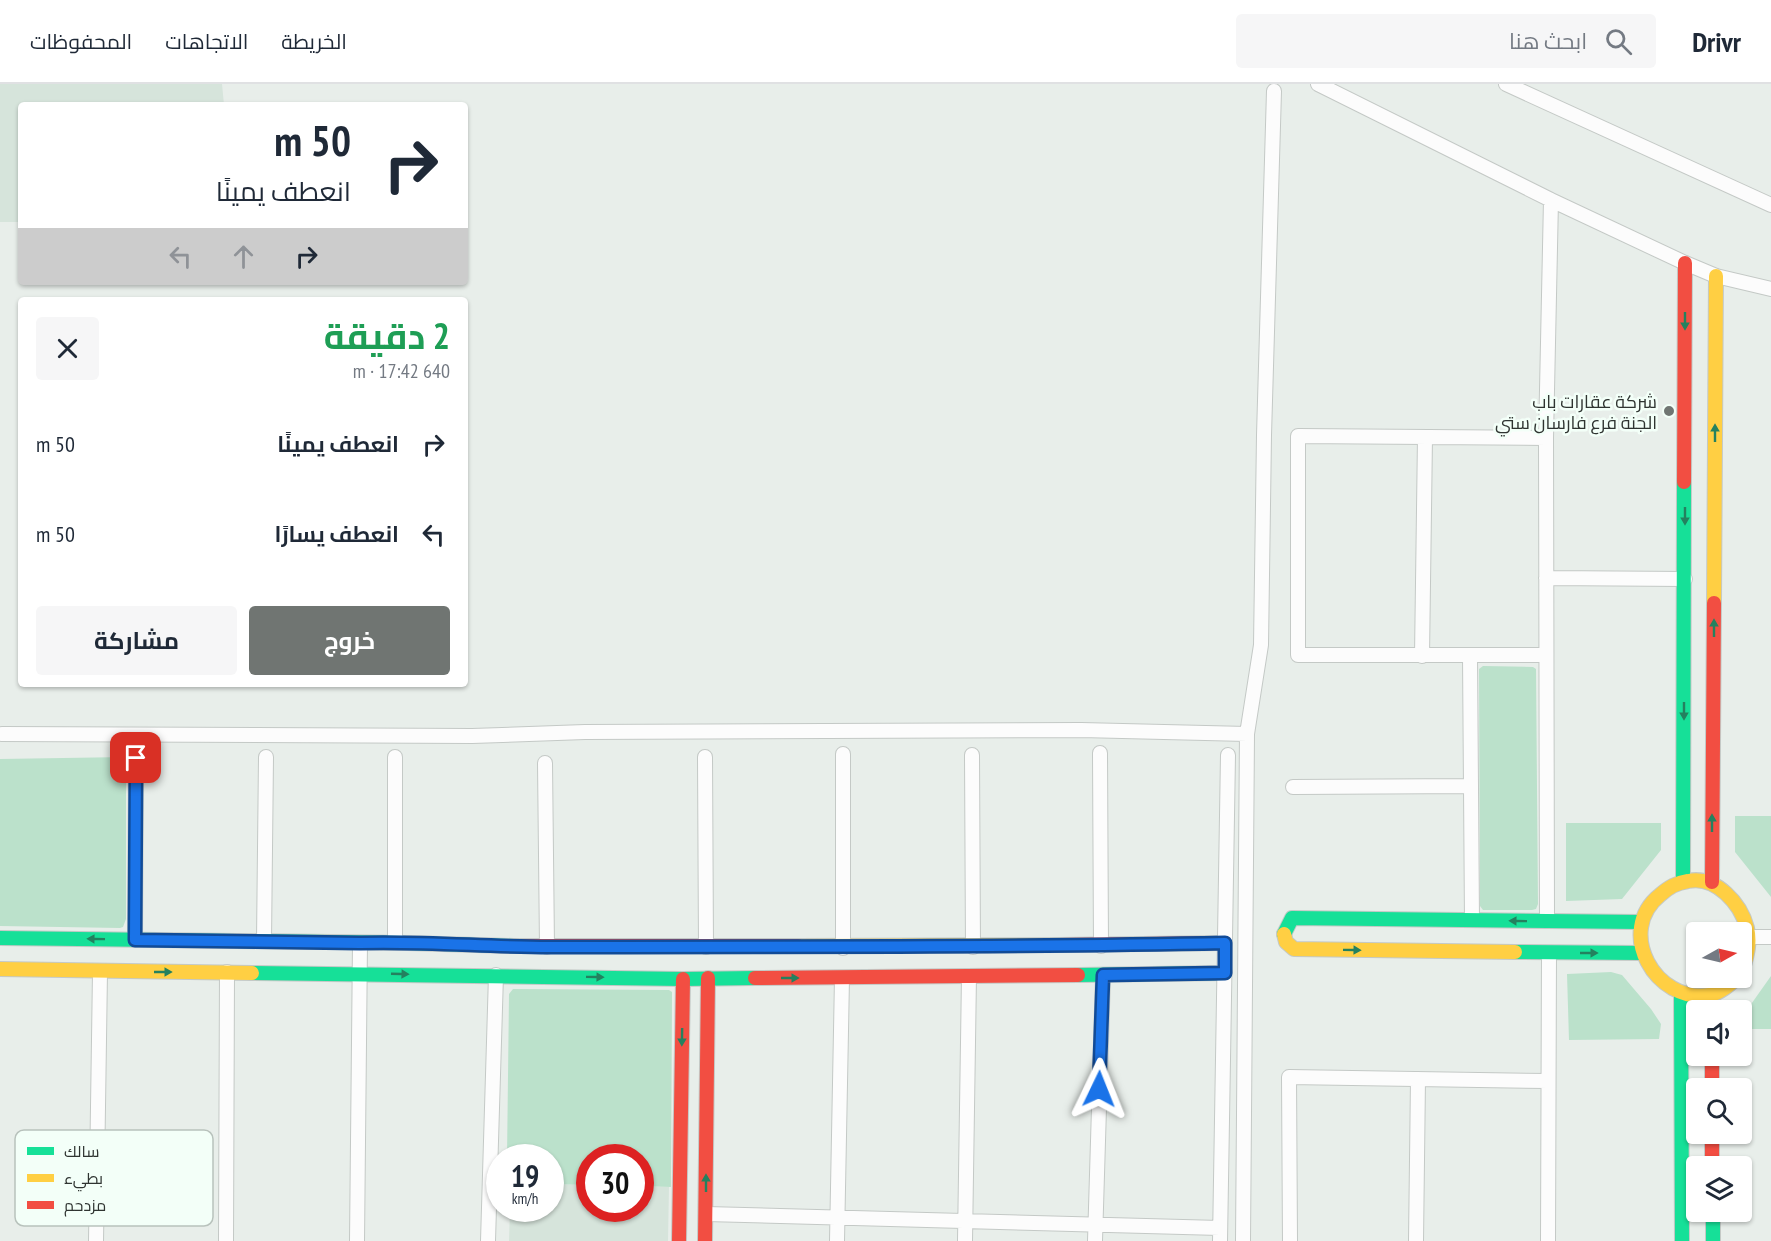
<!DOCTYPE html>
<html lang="ar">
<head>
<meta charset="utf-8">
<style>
	body { margin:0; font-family:"PT Sans Narrow",Cairo,sans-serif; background:#f6f6f7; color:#1f2937; direction:rtl; height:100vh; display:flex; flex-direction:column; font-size:22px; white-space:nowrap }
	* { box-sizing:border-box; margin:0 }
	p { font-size:20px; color:#747a83 }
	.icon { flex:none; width:33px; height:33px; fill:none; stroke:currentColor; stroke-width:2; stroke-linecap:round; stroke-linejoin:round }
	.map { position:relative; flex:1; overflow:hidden; direction:ltr }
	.sheet { position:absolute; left:18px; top:213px; width:450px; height:390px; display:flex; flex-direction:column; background:#fff; border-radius:6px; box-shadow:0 2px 4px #0004; direction:rtl }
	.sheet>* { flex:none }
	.guide { position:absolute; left:18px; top:18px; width:450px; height:183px; border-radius:6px; box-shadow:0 2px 4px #0004; direction:rtl; background:#fff; color:#1f2937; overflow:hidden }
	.needle { width:39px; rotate:82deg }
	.controls { position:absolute; left:1686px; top:838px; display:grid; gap:12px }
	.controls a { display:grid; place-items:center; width:66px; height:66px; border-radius:6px; background:#fff; box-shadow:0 2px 4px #0004; font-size:30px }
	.speed { position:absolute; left:486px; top:1060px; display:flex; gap:12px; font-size:30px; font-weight:700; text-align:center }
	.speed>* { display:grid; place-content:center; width:78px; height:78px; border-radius:50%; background:#fff; box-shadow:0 2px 4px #0004; line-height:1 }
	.speed small { font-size:15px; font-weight:400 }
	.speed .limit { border:9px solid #d22; background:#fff; color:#111 }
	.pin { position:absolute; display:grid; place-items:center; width:51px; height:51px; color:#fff; margin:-26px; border-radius:12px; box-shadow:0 3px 9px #0006 }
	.me { position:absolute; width:66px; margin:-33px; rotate:2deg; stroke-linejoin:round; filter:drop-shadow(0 0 4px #0008) }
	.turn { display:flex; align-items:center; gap:21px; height:126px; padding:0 18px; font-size:27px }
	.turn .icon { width:78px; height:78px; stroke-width:2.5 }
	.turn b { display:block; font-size:42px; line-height:51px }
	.lanes { display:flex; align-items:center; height:57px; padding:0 18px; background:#0003; justify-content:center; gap:30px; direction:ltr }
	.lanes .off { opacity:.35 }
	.round { display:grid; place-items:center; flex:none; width:63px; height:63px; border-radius:6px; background:#f6f6f7 }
	.headline { display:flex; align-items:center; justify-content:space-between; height:102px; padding:0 18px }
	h1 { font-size:36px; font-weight:700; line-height:45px; color:#1e9e55 }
	.button { display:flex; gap:12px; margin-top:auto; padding:12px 18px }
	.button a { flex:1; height:69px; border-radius:6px; background:#707572; color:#fff; font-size:24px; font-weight:700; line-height:69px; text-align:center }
	.button a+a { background:#f6f6f7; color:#1f2937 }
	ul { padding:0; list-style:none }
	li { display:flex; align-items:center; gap:18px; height:90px; padding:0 18px }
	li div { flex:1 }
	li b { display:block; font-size:22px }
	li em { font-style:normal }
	header { display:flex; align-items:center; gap:36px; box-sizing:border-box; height:84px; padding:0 30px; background:#fff; border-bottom:2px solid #e0e1e3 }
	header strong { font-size:28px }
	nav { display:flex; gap:33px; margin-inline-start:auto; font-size:21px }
	.search { width:420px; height:54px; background:#f6f6f7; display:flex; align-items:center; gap:15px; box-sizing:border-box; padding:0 21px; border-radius:6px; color:#747a83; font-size:22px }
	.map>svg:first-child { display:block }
	.built { fill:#d6e4db }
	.green { fill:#bbe1cb }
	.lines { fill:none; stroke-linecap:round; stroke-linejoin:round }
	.street-casing { stroke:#c4c9c6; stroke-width:16 }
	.fast-casing { stroke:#c4c9c6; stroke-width:16 }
	.slow-casing { stroke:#c4c9c6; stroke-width:16 }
	.jam-casing { stroke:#c4c9c6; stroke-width:16 }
	.street { stroke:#fcfcfc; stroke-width:14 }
	.fast { stroke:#16e098; stroke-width:14 }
	.slow { stroke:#ffcf43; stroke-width:14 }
	.jam { stroke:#f24e42; stroke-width:14 }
	.oneway { fill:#24815f }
	.route-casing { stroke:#114b97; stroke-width:15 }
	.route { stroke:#1a73e8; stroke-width:10 }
	.poi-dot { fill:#707572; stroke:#f3fff8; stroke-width:2 }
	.labels { text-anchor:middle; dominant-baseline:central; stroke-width:5; stroke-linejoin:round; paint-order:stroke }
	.poi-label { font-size:18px; fill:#2f3431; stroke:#f3fff8; text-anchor:end }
	.key { fill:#f3fff8; stroke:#b8c2bc; stroke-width:1.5 }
	.key-label { font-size:16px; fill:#2f3431 }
</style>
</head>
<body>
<header>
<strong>Drivr</strong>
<div class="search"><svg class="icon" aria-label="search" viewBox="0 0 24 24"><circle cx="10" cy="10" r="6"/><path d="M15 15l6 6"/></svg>ابحث هنا</div>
<nav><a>الخريطة</a><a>الاتجاهات</a><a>المحفوظات</a></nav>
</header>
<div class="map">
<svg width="1771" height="1157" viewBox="0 0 1771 1157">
	<rect width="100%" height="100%" fill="#e8eeea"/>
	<path class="built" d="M0,0H222L224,21H21V138H0Z
		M551,1100L589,1101L590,1125H640L641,1102L669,1103L668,1157H509L510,1125H550Z"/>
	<path class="green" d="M1483,582L1533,583L1536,585L1538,820L1536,825L1532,826H1483L1480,822L1479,585Z
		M126,673V835L123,843L120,844L0,842V675Z
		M1735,732H1771V813L1735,768Z
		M1566,739H1661V766L1622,815L1566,817Z
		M1611,888L1622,891L1651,925L1661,940L1659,955L1569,956L1567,890Z
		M1771,892V945H1742V933Z
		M513,905L669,906L672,908L671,1103L641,1102L640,1074H590L589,1101L551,1100L550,1074H507L509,910Z"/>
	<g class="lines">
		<defs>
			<path id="street" d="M1318,0L1551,116L1685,179L1716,192L1771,205
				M1506,0L1771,121
				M1546,354L1298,352V571H1546
				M1546,494L1685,495
				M1422,572L1425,353
				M1470,572L1472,836
				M2,650L472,652L585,648L1081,646L1247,650
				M1100,669L1101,862
				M972,671L973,863
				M705,673L706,863
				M545,679L547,863
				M1293,703L1471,702
				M1547,837L1546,354L1551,116
				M1754,853H1771
				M135,856L136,674
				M264,857L266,673
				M395,858V673
				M843,864V670
				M706,1130L1220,1144
				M96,1157L100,888
				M226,1157L227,888
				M357,1157L360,859
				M488,1157L496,891
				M837,1157L842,894
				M965,1157L969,892
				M1095,1157L1103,891
				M1220,1157L1228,671
				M1243,1157L1247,650L1261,561L1264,351L1274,7
				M1290,1157L1289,993L1548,997
				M1416,1157L1418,995
				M1548,1157L1549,869"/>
			<path id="fast" d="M1683,797L1684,398
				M1284,850L1292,834L1640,838
				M0,854L408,859L513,862
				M1515,868L1642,869
				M252,889L683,895L755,894
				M1078,891L1225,889
				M1681,909L1682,1157
				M1713,1128V1157"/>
			<path id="slow" d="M1714,519L1716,192
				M1284,850L1286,858L1294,865L1515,868
				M798,862L1059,861
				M0,885L252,889
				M1737,894C1729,901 1720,909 1710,911C1655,920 1615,847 1660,811C1669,803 1676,799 1688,797C1716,791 1741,820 1747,844C1751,860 1746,874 1742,889"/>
			<path id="jam" d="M1684,398L1685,179
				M1712,798L1714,519
				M1059,861L1225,859
				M513,862H798
				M755,894L1078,891
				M1712,972V1005
				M1712,1050V1083
				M679,1157L683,895
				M705,1157L708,894"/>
		</defs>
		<use href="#street" class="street-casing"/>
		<use href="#fast" class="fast-casing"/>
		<use href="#slow" class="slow-casing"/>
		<use href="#jam" class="jam-casing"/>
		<use href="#street" class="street"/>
		<use href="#fast" class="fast"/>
		<use href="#slow" class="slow"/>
		<use href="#jam" class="jam"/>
	</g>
	<defs><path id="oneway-solid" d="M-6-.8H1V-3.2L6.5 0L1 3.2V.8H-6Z" transform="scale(1.5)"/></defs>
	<g class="oneway">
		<use href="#oneway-solid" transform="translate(1685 237) rotate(90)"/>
		<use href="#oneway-solid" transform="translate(1715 349) rotate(-90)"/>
		<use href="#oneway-solid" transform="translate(1685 432) rotate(90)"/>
		<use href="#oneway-solid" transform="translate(1714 544) rotate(-90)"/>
		<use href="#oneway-solid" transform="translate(1684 627) rotate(90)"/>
		<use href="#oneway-solid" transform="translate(1712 739) rotate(-90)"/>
		<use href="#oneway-solid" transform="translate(1518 837) rotate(-179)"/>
		<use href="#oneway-solid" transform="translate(96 855) rotate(-179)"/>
		<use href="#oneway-solid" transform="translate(1352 866) rotate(1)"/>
		<use href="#oneway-solid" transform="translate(1589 869)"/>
		<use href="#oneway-solid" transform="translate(163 888)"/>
		<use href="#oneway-solid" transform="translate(400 890) rotate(2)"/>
		<use href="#oneway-solid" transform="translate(595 893) rotate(1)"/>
		<use href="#oneway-solid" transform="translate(790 894)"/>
		<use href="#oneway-solid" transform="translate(682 953) rotate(91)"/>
		<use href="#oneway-solid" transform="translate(706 1099) rotate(-90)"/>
	</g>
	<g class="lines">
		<defs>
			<path id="route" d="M136,674L135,856L360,859C424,857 487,863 550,863C775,862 1000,864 1225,859V889L1103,891L1099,1005"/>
		</defs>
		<use href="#route" class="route-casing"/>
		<use href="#route" class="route"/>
	</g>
	<circle class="poi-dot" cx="1669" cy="327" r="6"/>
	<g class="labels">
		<g class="poi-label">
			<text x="1657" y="317">شرکة عقارات باب<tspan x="1657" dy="21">الجنة فرع فارسان ستي</tspan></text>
		</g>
	</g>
	<rect x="15" y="1046" width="198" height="96" rx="9" class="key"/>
	<rect x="27" y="1063" width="27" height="8" fill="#16e098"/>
	<rect x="27" y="1090" width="27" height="8" fill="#ffcf43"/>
	<rect x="27" y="1117" width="27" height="8" fill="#f24e42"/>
	<g class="key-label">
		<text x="64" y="1073">سالك</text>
		<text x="64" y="1100">بطيء</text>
		<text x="64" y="1127">مزدحم</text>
	</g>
</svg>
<div class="controls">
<a><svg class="needle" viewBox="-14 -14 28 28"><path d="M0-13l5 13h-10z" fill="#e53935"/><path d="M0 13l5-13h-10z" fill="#747a83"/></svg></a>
<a><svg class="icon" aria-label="sound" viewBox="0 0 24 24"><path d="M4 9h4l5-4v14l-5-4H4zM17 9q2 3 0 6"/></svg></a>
<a><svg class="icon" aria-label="search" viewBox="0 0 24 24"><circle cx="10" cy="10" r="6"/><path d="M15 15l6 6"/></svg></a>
<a><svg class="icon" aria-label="layers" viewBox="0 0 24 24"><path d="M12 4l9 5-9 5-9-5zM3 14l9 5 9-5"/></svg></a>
</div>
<div class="speed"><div>19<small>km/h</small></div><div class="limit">30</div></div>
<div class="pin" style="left:136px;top:674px;background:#d93025"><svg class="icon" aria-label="arrive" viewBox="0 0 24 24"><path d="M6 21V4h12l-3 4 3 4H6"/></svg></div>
<svg class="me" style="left:1099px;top:1005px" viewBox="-20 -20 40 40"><path d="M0-17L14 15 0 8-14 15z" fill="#1a73e8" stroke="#fff" stroke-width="4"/></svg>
<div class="guide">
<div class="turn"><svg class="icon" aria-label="right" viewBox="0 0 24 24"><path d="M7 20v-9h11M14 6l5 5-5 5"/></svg><div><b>50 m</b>انعطف يمينًا</div></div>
<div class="lanes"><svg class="icon off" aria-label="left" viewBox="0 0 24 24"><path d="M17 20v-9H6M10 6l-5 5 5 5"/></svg><svg class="icon off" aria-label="ahead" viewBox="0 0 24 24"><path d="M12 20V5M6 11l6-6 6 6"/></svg><svg class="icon" aria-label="right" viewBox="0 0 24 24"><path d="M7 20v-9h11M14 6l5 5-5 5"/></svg></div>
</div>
<section class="sheet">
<div class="headline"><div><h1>2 دقيقة</h1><p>640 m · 17:42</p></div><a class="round"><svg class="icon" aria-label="close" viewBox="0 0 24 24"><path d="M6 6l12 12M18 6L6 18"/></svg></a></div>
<ul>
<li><svg class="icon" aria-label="right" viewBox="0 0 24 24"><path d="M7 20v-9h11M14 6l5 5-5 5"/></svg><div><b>انعطف يمينًا</b></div><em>50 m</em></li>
<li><svg class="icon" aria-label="left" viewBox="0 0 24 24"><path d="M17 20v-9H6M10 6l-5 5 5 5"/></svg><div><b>انعطف يسارًا</b></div><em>50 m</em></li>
</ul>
<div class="button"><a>خروج</a><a>مشاركة</a></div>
</section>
</div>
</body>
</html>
